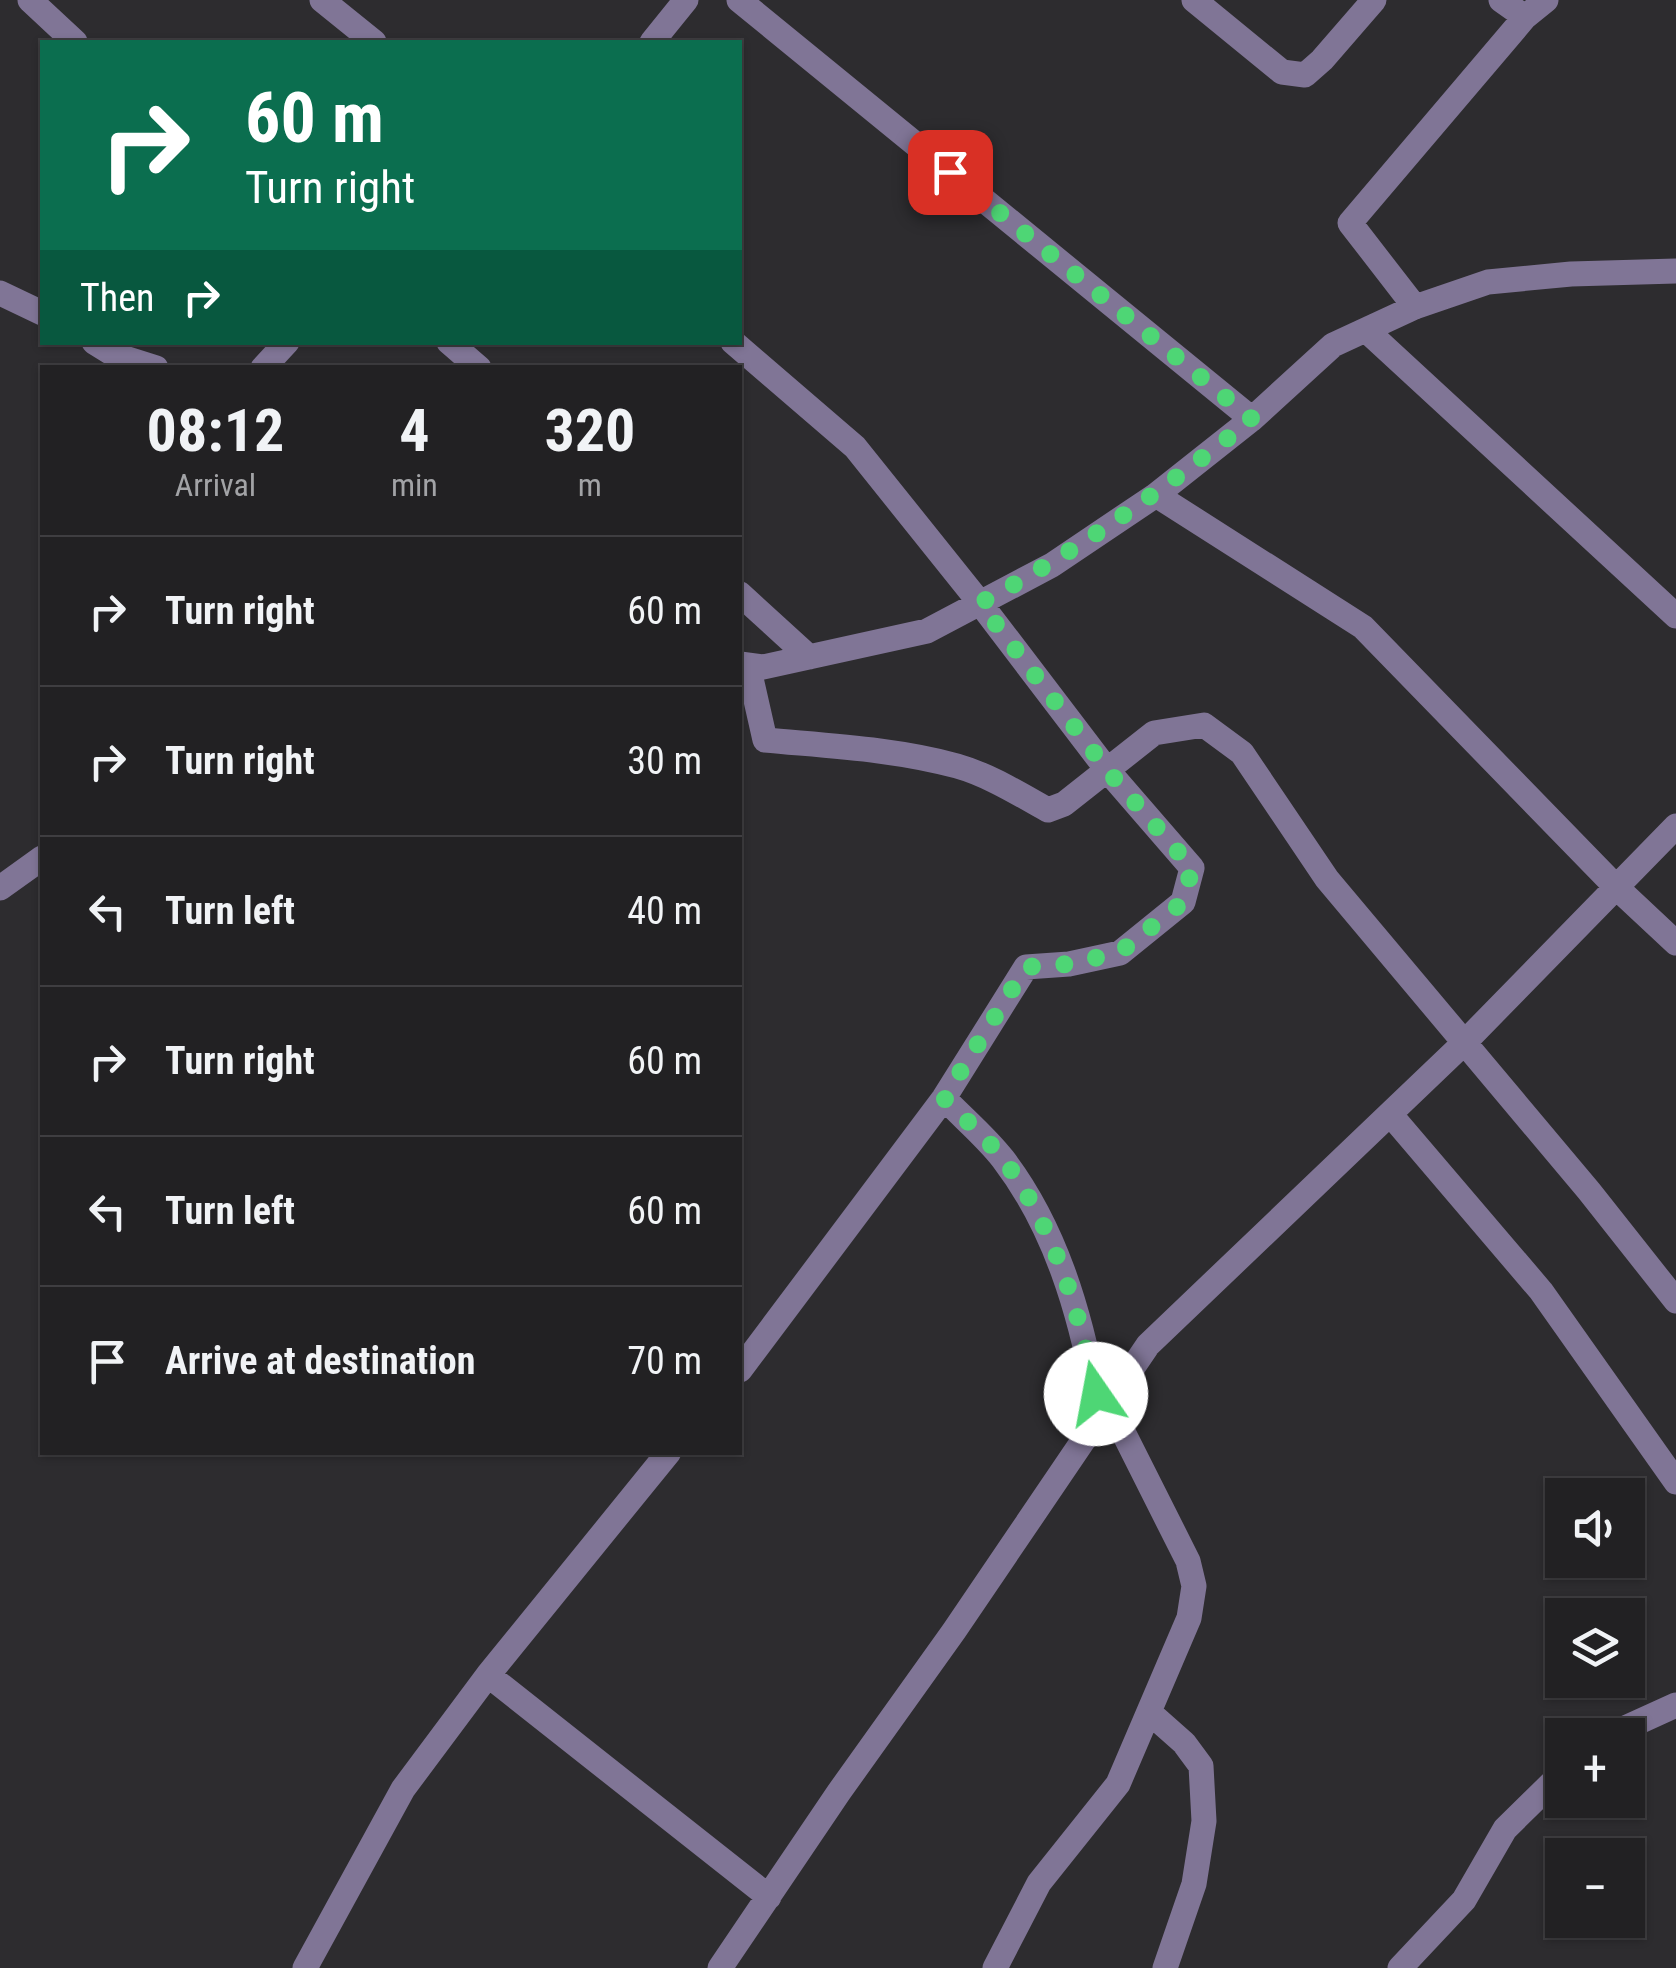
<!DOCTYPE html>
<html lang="en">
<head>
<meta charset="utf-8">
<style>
	body { margin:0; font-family:"Roboto Condensed",sans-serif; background:#2e2e30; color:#f1f3f6; height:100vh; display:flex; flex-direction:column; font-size:38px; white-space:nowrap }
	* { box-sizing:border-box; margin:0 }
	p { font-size:32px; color:#a2a3a6 }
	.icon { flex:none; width:55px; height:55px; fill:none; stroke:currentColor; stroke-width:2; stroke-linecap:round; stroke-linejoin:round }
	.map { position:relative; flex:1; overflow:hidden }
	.panel { position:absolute; left:40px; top:365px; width:702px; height:1090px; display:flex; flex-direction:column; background:#222123; border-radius:0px; box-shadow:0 2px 8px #0004,0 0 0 2px #3f3e41 }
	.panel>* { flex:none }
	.top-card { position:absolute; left:40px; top:40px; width:702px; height:305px; border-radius:0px; box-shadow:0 2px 8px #0004,0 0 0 2px #3f3e41; background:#0b6e4f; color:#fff; overflow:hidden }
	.controls { position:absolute; left:1545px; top:1478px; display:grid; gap:20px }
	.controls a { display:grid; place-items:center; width:100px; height:100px; border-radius:0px; background:#222123; box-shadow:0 2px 8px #0004,0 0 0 2px #3f3e41; font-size:50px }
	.pin { position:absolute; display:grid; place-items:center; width:85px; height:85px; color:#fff; margin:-42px; border-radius:20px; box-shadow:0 5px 15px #0006 }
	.me { position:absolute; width:110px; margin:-55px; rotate:348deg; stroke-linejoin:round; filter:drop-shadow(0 0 8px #0008) }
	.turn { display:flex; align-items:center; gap:35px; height:210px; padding:0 40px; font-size:45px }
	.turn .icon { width:130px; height:130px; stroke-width:2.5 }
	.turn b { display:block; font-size:70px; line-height:85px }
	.then { display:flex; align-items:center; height:95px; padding:0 40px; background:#0003; gap:20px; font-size:38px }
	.eta { display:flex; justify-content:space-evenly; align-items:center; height:170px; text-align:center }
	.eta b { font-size:60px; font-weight:700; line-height:70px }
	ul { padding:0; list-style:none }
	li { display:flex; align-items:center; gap:30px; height:150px; padding:0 40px; border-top:2px solid #3f3e41 }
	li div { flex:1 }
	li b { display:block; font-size:38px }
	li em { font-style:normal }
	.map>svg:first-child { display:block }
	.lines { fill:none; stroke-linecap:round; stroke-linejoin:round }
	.minor { stroke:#807596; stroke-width:25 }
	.route { stroke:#4ed675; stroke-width:18; stroke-dasharray:0 32.4 }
</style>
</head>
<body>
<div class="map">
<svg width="1676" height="1968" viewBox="0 0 1676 1968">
	<rect width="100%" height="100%" fill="#2d2c2f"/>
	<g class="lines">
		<path class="minor" d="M30,0L75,42
			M322,0L374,42
			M739,0L1252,419
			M1194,0L1282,72L1305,75L1322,60L1374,0
			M1501,0L1525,17L1546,0
			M652,42L686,0
			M0,293L42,313
			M1415,307L1350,223L1525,17
			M1366,330L1676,616
			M94,342L115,355L156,368
			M449,342L479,368
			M733,342L855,447L980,603L1108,771L1192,868L1183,902L1120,953L1069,964L1026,967L944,1098L740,1370
			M263,368L287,342
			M1156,495L1363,627L1616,887L1676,943
			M740,594L809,657
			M740,664L763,667L927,631L1052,565L1156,495L1252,419L1333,345L1415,307L1488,282L1571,274L1676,271
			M748,665L765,740C829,746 895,749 957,766C989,775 1019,794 1048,810L1064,804L1154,733L1204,725L1242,753L1327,879L1589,1191L1676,1301
			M0,888L42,858
			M944,1098C963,1118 986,1137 1003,1159C1055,1227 1080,1312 1095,1394L1108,1402L1188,1561L1194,1586L1189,1618L1118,1784L1039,1883L995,1968
			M1390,1114L1541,1291L1676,1482
			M488,1675L769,1897
			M1149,1712L1184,1743L1201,1766L1204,1821L1194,1884L1165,1968
			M1610,1735L1676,1705
			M305,1968L403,1789L488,1675L669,1452
			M720,1968L839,1792L954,1631L1148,1345L1465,1042L1676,826
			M1400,1968L1464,1900L1505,1829L1562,1773"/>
	</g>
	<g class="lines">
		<path class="route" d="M950,172L1252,419C1165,488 1078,551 980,603L1108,771L1192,868L1183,902L1120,952L1069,964L1026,967L944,1098C963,1118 986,1137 1003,1159C1055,1227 1079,1312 1096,1394"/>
	</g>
</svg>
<div class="controls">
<a><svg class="icon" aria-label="sound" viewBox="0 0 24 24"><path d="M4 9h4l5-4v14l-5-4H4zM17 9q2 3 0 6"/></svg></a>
<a><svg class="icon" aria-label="layers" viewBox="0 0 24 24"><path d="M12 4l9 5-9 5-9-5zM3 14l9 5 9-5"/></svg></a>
<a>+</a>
<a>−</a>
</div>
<div class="pin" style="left:950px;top:172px;background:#d93025"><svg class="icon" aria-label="arrive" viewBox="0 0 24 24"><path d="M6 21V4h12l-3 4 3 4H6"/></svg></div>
<svg class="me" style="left:1096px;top:1394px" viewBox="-20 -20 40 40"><circle r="19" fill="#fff"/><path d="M0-13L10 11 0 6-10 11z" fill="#4ed675"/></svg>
<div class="top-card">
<div class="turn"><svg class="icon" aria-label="right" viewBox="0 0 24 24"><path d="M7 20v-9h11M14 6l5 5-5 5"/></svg><div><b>60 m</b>Turn right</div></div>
<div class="then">Then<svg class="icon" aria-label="right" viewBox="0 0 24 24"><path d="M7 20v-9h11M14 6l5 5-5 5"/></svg></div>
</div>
<section class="panel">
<div class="eta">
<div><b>08:12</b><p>Arrival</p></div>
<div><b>4</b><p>min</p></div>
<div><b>320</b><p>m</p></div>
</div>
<ul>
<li><svg class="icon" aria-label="right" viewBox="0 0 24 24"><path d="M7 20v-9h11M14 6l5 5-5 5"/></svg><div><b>Turn right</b></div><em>60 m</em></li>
<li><svg class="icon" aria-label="right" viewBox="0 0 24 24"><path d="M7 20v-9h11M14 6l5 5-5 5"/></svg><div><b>Turn right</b></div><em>30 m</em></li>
<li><svg class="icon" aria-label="left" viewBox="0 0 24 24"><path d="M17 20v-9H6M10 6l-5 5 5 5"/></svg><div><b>Turn left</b></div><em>40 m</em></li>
<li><svg class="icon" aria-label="right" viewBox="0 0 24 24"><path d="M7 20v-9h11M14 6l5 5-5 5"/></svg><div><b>Turn right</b></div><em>60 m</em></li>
<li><svg class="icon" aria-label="left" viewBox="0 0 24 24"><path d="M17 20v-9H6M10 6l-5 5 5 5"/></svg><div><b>Turn left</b></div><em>60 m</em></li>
<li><svg class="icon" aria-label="arrive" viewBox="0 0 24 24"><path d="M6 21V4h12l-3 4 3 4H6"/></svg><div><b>Arrive at destination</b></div><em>70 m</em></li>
</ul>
</section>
</div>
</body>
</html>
